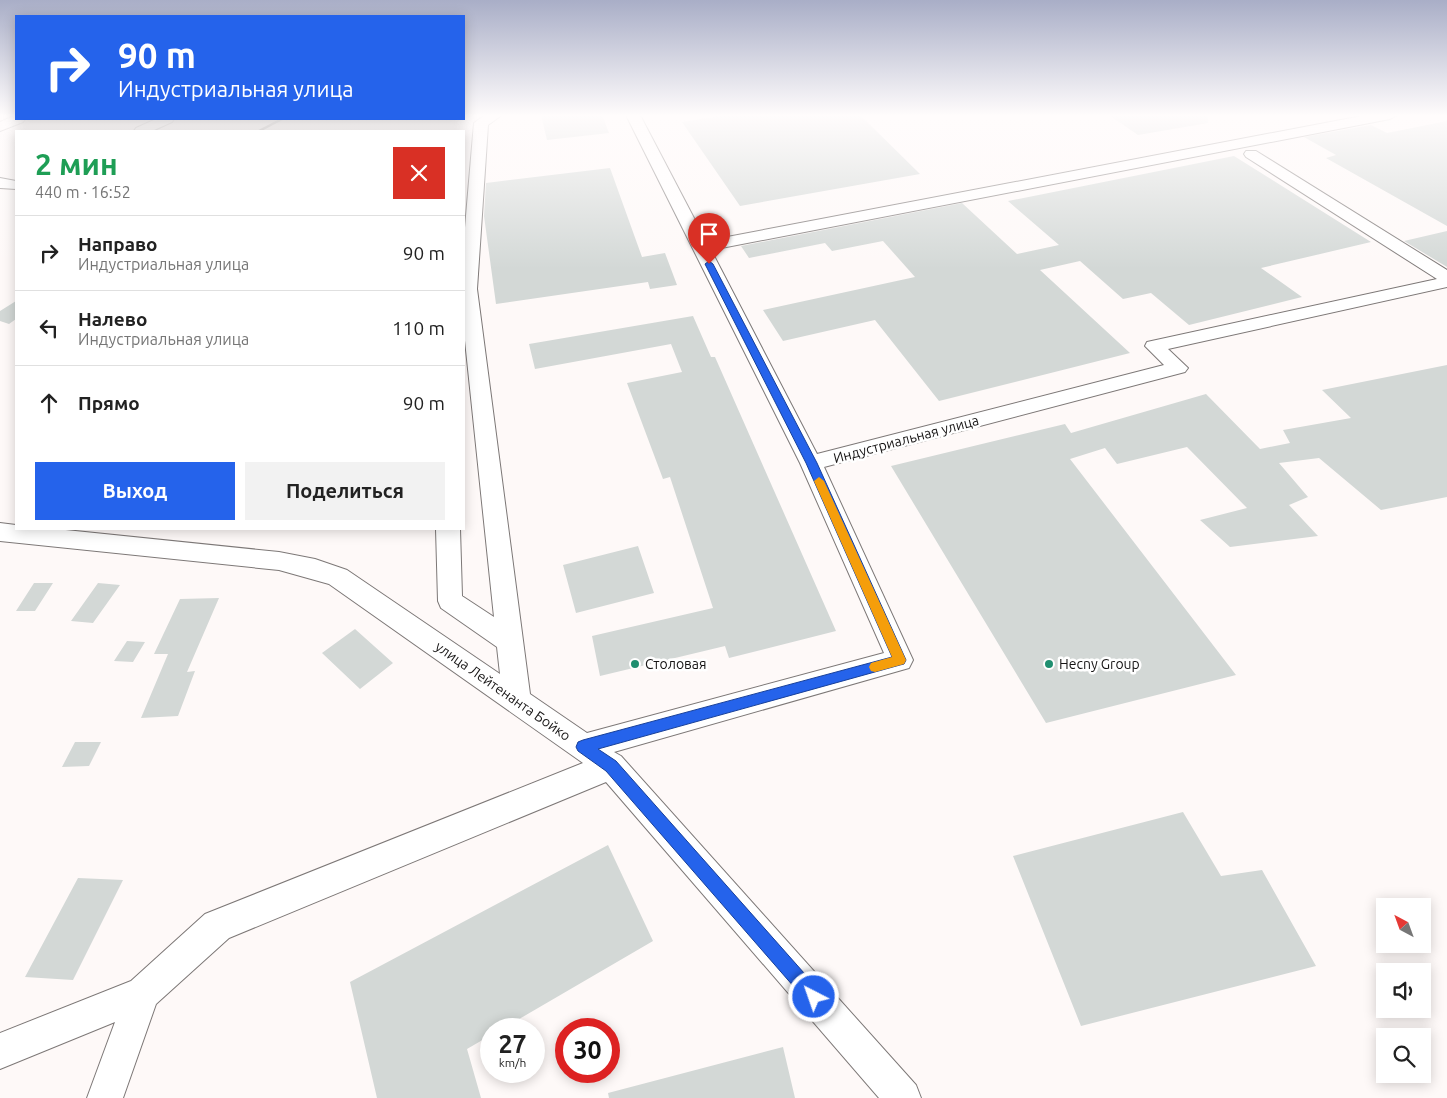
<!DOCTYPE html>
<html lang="ru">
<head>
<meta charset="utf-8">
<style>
	body { margin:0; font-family:Ubuntu,sans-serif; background:#f2f2f2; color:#222; height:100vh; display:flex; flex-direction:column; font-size:19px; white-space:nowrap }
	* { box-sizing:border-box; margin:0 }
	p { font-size:16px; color:#767676 }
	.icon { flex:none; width:28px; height:28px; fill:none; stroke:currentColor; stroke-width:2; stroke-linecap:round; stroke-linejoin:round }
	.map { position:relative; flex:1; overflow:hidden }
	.drawer { position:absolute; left:15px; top:130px; width:450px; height:400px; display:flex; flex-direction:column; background:#fff; border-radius:0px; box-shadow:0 2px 12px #0003 }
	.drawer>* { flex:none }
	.top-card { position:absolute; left:15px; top:15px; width:450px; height:105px; border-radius:0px; box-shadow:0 2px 12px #0003; background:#2563eb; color:#fff; overflow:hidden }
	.needle { width:32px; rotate:319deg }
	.controls { position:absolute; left:1376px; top:898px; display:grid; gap:10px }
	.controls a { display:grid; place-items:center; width:55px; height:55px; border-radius:0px; background:#fff; box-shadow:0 2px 12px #0003; font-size:25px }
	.speed { position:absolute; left:480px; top:1018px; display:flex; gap:10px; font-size:25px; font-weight:700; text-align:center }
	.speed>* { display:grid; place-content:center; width:65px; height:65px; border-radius:50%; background:#fff; box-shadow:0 2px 12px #0003; line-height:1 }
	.speed small { font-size:12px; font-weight:400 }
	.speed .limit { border:8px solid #d22; background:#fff; color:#111 }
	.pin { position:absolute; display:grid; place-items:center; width:42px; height:42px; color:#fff; margin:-51px -21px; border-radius:50% 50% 50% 0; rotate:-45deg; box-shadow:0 0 5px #0007 }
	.pin .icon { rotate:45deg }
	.me { position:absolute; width:55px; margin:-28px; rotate:319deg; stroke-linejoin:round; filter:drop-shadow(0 0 4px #0008) }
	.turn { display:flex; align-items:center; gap:18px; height:105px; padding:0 20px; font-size:22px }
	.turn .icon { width:65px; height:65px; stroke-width:2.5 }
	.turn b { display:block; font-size:35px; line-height:42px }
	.round { display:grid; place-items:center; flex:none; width:52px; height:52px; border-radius:0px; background:#f2f2f2 }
	.summary { display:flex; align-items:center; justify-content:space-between; height:85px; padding:0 20px }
	h1 { font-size:30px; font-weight:700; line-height:38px; color:#1e9e55 }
	.cta { display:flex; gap:10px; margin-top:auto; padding:10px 20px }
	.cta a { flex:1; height:58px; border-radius:0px; background:#2563eb; color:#fff; font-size:20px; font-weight:700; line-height:58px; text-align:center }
	.cta a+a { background:#f2f2f2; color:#222 }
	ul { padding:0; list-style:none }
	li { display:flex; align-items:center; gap:15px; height:75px; padding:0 20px; border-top:1px solid #e0e0e0 }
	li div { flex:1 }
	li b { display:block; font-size:19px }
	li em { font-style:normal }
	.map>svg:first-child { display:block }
	.building { fill:#d3d8d6 }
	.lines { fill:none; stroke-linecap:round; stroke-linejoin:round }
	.minor-casing { stroke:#7d7877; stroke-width:2 }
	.minor { fill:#fff; fill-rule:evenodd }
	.rail { stroke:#625f5f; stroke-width:2.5 }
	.route { fill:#2563eb; stroke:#184099 }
	.slow { fill:#f59e0b }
	.poi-dot { fill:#1f8f70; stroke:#fff; stroke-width:2 }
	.labels { text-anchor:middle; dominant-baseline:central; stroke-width:5; stroke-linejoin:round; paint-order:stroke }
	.street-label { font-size:14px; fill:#161414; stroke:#fff }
	.poi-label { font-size:14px; fill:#161414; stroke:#fff; text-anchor:start }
</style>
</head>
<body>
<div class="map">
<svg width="1447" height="1098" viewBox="0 0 1447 1098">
	<rect width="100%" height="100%" fill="#fef9f8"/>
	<path class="building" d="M541,115H602L609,133L547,140Z
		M728,115H860L920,174L740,206L682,122Z
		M1109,115H1208V123L1138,135Z
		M1447,121V226L1326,158L1336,155L1304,137L1371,125L1387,133Z
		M1234,156L1371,242L1261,268L1302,297L1189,325L1151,293L1123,299L1080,261L1040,270L1130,353L939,401L875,320L783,341L763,310L915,277L883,241L832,251L825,243L749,258L741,246L962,203L1017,254L1059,245L1008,201Z
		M610,168L642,257L665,253L677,285L650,289L648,282L496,304L484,216L486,183Z
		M1447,231V267L1404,241Z
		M16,301V319L9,324L0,321V311Z
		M693,316L711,357H715L836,631L729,658L725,646L600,676L592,636L713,608L670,477L663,479L627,383L682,372L671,344L535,369L529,344Z
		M1447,365V497L1381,510L1319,458L1279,463L1308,497L1289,505L1318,536L1230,547L1200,520L1247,508L1187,447L1117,464L1105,448L1070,459L1236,675L1046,723L891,466L1065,424L1071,433L1206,394L1260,449L1290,443L1283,430L1351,418L1322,390Z
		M638,546L654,593L576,613L563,565Z
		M34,583H53L35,611H16Z
		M98,583L120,585L93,623L71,621Z
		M219,598L187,672L195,671L178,716L141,718L168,654H154L180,599Z
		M355,629L393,663L360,689L322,653Z
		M127,641L145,642L133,662L114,661Z
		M75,742H101L89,766L62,767Z
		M1183,812L1221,876L1262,870L1316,966L1081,1026L1013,856Z
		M608,845L653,941L502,1029H491V1035L467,1049L481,1098H377L350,982Z
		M78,878L123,880L73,980L25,977Z
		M783,1047L795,1098H609L608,1093Z"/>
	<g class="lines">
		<defs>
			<path id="minor" d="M16,115V119H25L23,122L0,131V122Z
				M485,115H502L488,125L477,289L530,694L587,733L884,653L800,463L626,115H640L706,241L1367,115H1397L1390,119L711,250L817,454L1164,365L1145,346L1147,342L1437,279L1246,157L1244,154L1246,151H1256L1447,270V287L1168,349L1188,368L1185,372L824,467L913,660L909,668L614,752L621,756L916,1085L921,1098H879L606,782L229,938L156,1004L123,1098H87L115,1022L0,1069V1033L131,981L205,914L583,763L329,584L279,570L0,541V523L16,525V529H56L279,552L315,559L347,570L500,674L497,647L441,608L438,601L436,529H460L462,596L494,617L464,331V239L474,123Z
				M156,119H174L172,122L152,131H134L136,128Z
				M0,178L16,181V189L0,188Z"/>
		</defs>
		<use href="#minor" class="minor-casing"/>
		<use href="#minor" class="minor"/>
		<path class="rail" d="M259,131L282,119"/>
	</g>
	<linearGradient id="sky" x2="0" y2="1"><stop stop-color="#a9aec7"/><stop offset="0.43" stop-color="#fffcfc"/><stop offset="1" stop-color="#fffcfc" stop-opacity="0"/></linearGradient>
	<rect width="1447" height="269" fill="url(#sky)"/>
	<path class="route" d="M709,261L713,264L817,463L906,660L904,664L900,665L598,749L616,761L820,991L822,997L820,1003L814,1005L808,1003L606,771L578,751L576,747L578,742L583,740L892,657L806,463L705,264Z"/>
	<path class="slow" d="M819,477L824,481L906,660L904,664L875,672L871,671L869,667L871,663L892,657L814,481Z"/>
	<g class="poi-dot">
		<circle cx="635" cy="664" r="5"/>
		<circle cx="1049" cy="664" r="5"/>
	</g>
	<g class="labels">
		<g class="street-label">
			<text transform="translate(906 439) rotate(-15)">Индустриальная улица</text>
			<text transform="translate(503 691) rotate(35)">улица Лейтенанта Бойко</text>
		</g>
		<g class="poi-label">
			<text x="645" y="664">Столовая</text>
			<text x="1059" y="664">Hecny Group</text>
		</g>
	</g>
</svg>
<div class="controls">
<a><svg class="needle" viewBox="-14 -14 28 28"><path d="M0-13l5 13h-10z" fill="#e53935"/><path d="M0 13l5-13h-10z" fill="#767676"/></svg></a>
<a><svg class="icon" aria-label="sound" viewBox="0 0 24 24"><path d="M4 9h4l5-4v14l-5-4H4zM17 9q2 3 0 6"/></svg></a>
<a><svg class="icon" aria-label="search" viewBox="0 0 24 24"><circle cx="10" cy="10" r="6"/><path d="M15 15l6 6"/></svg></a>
</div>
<div class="speed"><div>27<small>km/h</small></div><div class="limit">30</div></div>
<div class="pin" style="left:709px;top:264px;background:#d93025"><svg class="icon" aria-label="arrive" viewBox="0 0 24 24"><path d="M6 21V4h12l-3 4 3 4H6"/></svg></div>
<svg class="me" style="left:814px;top:997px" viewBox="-20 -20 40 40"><circle r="17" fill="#2563eb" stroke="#fff" stroke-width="3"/><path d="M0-11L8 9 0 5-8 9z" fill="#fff"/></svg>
<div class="top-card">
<div class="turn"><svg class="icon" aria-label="right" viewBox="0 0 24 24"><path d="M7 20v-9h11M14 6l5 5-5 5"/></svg><div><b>90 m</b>Индустриальная улица</div></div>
</div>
<section class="drawer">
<div class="summary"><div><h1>2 мин</h1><p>440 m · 16:52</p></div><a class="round" style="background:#d93025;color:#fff"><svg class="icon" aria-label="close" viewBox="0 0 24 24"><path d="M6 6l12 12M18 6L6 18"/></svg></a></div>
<ul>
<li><svg class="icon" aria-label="right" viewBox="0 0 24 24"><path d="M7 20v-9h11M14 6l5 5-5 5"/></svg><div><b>Направо</b><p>Индустриальная улица</p></div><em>90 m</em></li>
<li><svg class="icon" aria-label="left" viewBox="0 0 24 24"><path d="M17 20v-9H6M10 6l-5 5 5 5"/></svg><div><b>Налево</b><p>Индустриальная улица</p></div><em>110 m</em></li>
<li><svg class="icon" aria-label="ahead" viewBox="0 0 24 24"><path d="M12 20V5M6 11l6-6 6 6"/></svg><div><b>Прямо</b></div><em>90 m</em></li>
</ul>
<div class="cta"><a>Выход</a><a>Поделиться</a></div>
</section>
</div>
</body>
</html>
